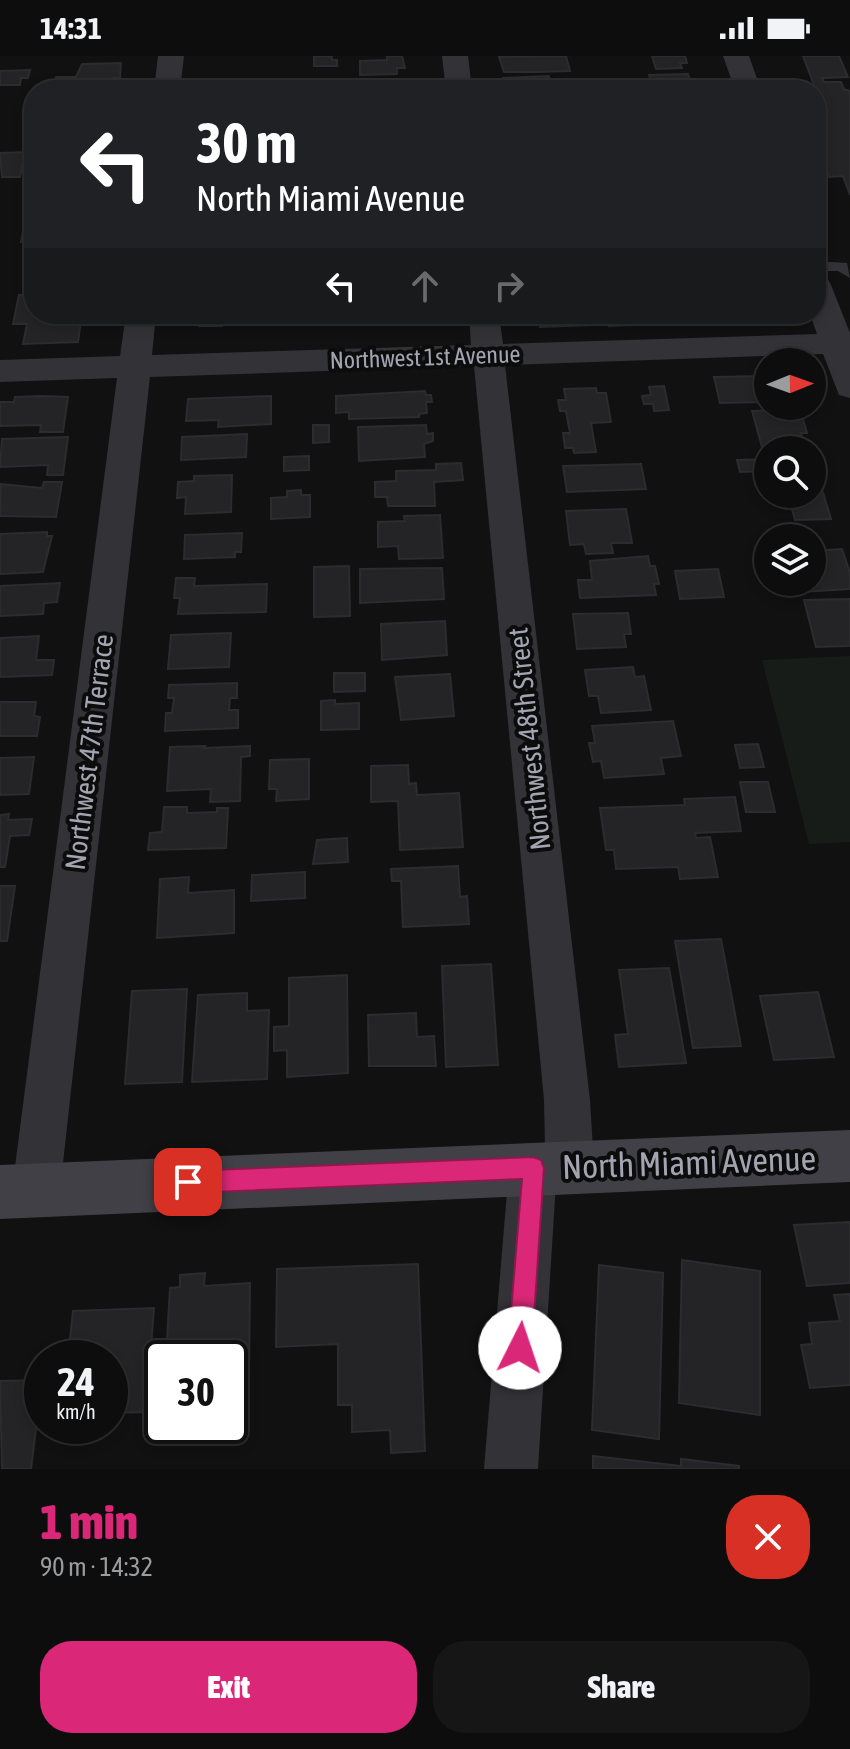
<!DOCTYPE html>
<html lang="en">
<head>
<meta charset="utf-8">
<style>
	body { margin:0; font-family:"Asap Condensed",sans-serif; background:#161617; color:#f1f3f6; height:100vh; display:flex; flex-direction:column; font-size:30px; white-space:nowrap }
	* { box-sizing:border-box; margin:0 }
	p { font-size:26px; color:#9a9c9e }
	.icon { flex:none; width:44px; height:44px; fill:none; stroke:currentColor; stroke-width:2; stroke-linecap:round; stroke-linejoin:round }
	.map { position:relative; height:1413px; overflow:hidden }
	.drawer { display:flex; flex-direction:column; background:#0d0d0e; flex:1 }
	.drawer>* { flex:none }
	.banner { position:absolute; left:24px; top:24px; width:802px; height:244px; border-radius:32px; box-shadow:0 4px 12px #0003,0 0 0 2px #2d2d2e; background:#202124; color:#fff; overflow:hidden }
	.needle { width:52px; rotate:89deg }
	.tools { position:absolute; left:754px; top:292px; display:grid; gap:16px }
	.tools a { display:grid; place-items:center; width:72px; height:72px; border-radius:50%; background:#0d0d0e; box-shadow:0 4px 12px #0003,0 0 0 2px #2d2d2e; font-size:40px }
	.speed { position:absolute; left:24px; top:1284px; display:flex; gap:16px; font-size:40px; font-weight:700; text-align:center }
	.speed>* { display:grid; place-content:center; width:104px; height:104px; border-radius:50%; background:#0d0d0e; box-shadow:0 4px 12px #0003,0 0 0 2px #2d2d2e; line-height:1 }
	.speed small { font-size:20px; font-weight:400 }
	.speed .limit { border:4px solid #111; border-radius:12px; background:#fff; color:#111 }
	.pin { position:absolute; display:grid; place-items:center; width:68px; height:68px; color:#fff; margin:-34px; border-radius:16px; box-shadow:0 4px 12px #0006 }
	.me { position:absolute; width:88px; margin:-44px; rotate:4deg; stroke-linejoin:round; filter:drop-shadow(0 0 6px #0008) }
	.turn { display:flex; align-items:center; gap:28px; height:168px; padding:0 40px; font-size:36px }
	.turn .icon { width:104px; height:104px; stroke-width:2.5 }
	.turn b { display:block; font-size:56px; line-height:68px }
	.lanes { display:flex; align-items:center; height:76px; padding:0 40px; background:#0003; justify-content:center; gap:40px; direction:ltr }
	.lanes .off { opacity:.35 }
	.round { display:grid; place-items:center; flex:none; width:84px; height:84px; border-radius:32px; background:#161617 }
	.head { display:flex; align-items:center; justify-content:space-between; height:136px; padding:0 40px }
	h1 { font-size:48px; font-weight:800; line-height:60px; color:#db2777 }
	.action { display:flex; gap:16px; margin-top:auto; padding:16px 40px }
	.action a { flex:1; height:92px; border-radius:32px; background:#db2777; color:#fff; font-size:32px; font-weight:800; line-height:92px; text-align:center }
	.action a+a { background:#161617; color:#f1f3f6 }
	.status { display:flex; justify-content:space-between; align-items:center; height:56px; padding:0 40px; background:#0d0d0e; direction:ltr }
	.status svg { height:22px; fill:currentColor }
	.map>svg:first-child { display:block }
	.green { fill:#171c19 }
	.building { fill:#242426; stroke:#2c2b2e; stroke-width:2 }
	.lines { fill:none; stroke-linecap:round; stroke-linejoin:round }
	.service { fill:#333237; fill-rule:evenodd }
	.minor { fill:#333237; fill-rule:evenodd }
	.secondary { fill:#404046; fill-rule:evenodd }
	.route { fill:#db2777; stroke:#8e194d; stroke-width:2 }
	.labels { text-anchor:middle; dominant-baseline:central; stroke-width:8; stroke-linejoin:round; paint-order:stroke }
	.far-street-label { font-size:24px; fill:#a3a4b1; stroke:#0c0c0d }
	.street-label { font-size:28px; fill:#a3a4b1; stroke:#0c0c0d }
	.near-street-label { font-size:34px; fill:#a3a4b1; stroke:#0c0c0d }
</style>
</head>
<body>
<div class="status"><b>14:31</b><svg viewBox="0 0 49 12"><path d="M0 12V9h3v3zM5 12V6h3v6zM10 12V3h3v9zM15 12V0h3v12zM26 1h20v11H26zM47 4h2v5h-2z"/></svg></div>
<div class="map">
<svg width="850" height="1413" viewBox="0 0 850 1413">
	<rect width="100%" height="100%" fill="#111112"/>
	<path class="green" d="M850,600V786L809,788L762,604Z"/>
	<path class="building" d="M314,0H332V4H337V10H314Z
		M387,0H402L405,12H397V18L360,19V5L387,4Z
		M566,0L570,15L537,16H504L499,1Z
		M652,0H685L687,7H680L682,12L656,13Z
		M803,0H839L848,21L822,22L824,26H841L844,33L850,35V139L843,120L829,121L816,87V34H803L801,30L814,29Z
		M121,7L120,22H112L111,27L54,30L56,21H76L82,8Z
		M30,14L28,22H21L20,29H0V15Z
		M688,18L693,34L653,32L649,19Z
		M549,20L551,34H505L503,22Z
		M407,24V34H370V26Z
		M251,28L250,34H213L214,29Z
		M25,96L20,121H2L0,97Z
		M26,160H34V186H21Z
		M19,239H34V258H82L78,286L23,288L27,268H13Z
		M200,258H263V260L223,261L222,270H199Z
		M539,258H590L592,269L540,271Z
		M607,258H648L650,268L609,270Z
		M768,320V346L720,347L714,321Z
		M664,330L669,354L654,355L653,348H644L642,340L651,339L649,331Z
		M596,332L597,337H606L611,366L591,367L596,396L574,397L573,392H565L563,377H570L566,355H560L558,344H566L564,333Z
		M425,335L426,339H431L432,346H426L427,357L419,358V361L349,363V356L336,357V340Z
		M42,340L68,341L63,376H40L41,369L0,370V346H14L15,341Z
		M271,340V368L218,371L219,364L186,365L188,343Z
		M800,353L807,377H801L804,390L762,391L752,355Z
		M313,369H329V386L313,387Z
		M426,369L427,378L433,377V385L424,388L425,401L359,405L358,371Z
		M247,378L246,401L181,404L182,381Z
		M68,381L63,419H47L48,409L0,411L2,383Z
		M309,400V414L284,415V401Z
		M768,403V415L740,416L737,404Z
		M813,404L831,463L795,464L788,438H812Z
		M461,407L463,424L434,426L435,450H388L387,441H375V426L396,425V415L436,414V408Z
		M641,408L646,433L567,436L563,410Z
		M232,419L231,456L185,458L186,441L177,442L178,426L194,425V420Z
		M44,426H62L56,461L0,460L1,428L42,432Z
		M301,434V439H310V461L271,463V442L287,441V435Z
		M626,453L632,487H611L613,497L586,498L584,488L570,489L566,455Z
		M440,459L443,502L399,503L398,490L378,491V466L405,465L404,460Z
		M47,476V480H52L43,516L0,518V478Z
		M242,477L241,496H235V501L184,503L185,479Z
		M842,493L850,517V533L800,536L797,526H812V495Z
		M648,500L650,510H655L659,528H654L656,539L580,542L578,524H592L590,505Z
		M349,510L350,560L314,561V511Z
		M442,512L444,543L360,547V513Z
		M718,513L724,541L680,543L675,515Z
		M176,522H195L194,530L267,528L266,556L178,558L180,542H174Z
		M60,527L57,546L44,547L43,558L0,560V530Z
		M850,543V590L816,591L804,544Z
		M628,557L631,578H624L626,591L577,593L573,558Z
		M445,565L447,599L382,604L381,568Z
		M231,577L229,611L168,613L171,579Z
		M39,580L36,604H54L52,619L0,621V582Z
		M633,611L635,621L644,620L651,654L601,657L598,640H589L585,614Z
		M334,617H365V635L334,636Z
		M450,618L454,660L401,664L395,621Z
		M237,627V642H230L229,654H238V672L165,675L166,657H172L174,642H168L169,629Z
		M335,644V648L359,647V673L321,674V645Z
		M0,646H36L34,660L40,661L37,680H0Z
		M673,665L681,700L661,702L664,718L604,722L601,705L593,706L589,687H595L592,670Z
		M758,688L764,711L740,712L735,689Z
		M205,690L204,692L250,690V700L241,701L240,745L210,746L211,733L167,735L170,691Z
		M34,701L29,738L0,739V702Z
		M309,703V743L276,745L277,733H269L270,704Z
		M408,709L409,728L416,727L417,739L459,737L463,791L400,794L398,745L371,746V710Z
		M740,726H768L775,756H746Z
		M735,741L741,775L695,777L696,782L710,781L718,821L680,823L678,811L616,813L614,794H606L600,752L685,749L684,743Z
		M164,751H187V757L217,756V752H228L226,792L148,794L150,777L162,776Z
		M9,758L8,764L32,763L29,779L10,780L5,811H0V759Z
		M347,782L348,806L313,808L317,784Z
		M458,810L460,841L467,840L469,868L403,871L401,825H392L391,813Z
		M305,816V842L251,845L252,819Z
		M189,821L188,837L234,834V877L157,882L160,823Z
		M0,830H15L7,885H0Z
		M721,883L741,990L693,992L675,885Z
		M491,908L498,1009L446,1011L442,910Z
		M669,912L686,1007L619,1011L615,979L628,978L619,914Z
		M347,919L348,1017L287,1021V994L274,995V971L289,970V922Z
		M187,933L182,1026L125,1028L132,935Z
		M818,936L834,1001L774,1004L760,940Z
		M247,937V955L269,954L267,1023L192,1026L198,939Z
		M416,957L417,981L434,980L436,1010H369L368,959Z
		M850,1166V1227L807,1230L794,1169Z
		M682,1204L760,1215V1359L679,1347Z
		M418,1208L425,1395L391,1397L390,1374L352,1376V1349H338V1288L276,1291L277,1213Z
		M599,1209L663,1217L659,1383L592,1374Z
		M205,1217L204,1230L250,1227L249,1320L230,1322V1302H166L170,1232L180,1231V1219Z
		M850,1238V1329L810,1332L801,1289L812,1288L809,1267L840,1265L834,1239Z
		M154,1252L146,1356L110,1357V1302H68L73,1255Z
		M42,1324L31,1413H2L0,1325Z
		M593,1400L681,1410V1403L739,1410V1413H593Z"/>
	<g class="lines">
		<path class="service" d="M816,205L847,207L850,222L838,215H816Z"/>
		<path class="minor" d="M158,0H184L180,34H154Z
			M442,0H468L472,34H446Z
			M723,0H749L761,34H735Z
			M816,219L827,222L831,229L850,277V342L839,339L823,298L505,309L590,1044L594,1109L587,1126L570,1133L556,1127L538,1413H484L509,1112L516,1095L533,1088L545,1093L544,1044L474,310L150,321L60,1134L53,1151L36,1158L19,1151L12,1134L117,322L0,326V304L120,300L126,258H156L152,299L471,289L469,258H499L503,288L817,278L810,258H816Z"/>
		<path class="secondary" d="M850,1074V1126L0,1163V1109Z"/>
	</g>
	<path class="route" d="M533,1101L541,1104L544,1112L532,1292L528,1301L520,1304L511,1301L508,1292L522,1123L188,1137L181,1134L177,1126L181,1119L188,1115Z"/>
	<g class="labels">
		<g class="far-street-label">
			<text transform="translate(425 301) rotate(-2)">Northwest 1st Avenue</text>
		</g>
		<g class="street-label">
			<text transform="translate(529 683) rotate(-96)">Northwest 48th Street</text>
			<text transform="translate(89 696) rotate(-83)">Northwest 47th Terrace</text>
		</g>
		<g class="near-street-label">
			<text transform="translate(689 1106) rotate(-2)">North Miami Avenue</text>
		</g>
	</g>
</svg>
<div class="tools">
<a><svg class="needle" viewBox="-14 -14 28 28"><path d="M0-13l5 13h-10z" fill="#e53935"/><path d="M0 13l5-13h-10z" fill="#9a9c9e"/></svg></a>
<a><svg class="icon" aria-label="search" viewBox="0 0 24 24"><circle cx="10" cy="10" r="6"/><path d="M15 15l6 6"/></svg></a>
<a><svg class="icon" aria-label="layers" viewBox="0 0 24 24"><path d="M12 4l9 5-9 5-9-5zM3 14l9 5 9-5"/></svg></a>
</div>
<div class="speed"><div>24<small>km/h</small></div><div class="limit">30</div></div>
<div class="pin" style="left:188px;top:1126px;background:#d93025"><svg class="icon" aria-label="arrive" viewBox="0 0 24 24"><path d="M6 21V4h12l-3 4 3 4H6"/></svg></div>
<svg class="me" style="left:520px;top:1292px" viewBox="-20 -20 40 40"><circle r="19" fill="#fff"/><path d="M0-13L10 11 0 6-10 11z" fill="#db2777"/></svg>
<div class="banner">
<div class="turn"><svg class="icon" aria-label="left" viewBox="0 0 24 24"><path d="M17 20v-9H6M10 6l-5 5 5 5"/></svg><div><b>30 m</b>North Miami Avenue</div></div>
<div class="lanes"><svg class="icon" aria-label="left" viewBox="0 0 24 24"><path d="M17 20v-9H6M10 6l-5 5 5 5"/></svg><svg class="icon off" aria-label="ahead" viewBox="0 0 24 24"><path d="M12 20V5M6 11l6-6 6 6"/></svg><svg class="icon off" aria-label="right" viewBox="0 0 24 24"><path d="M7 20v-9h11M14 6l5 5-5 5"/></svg></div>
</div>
</div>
<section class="drawer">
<div class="head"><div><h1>1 min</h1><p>90 m · 14:32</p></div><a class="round" style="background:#d93025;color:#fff"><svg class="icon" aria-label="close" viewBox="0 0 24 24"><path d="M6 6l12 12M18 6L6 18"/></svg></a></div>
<div class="action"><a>Exit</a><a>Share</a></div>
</section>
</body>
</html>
